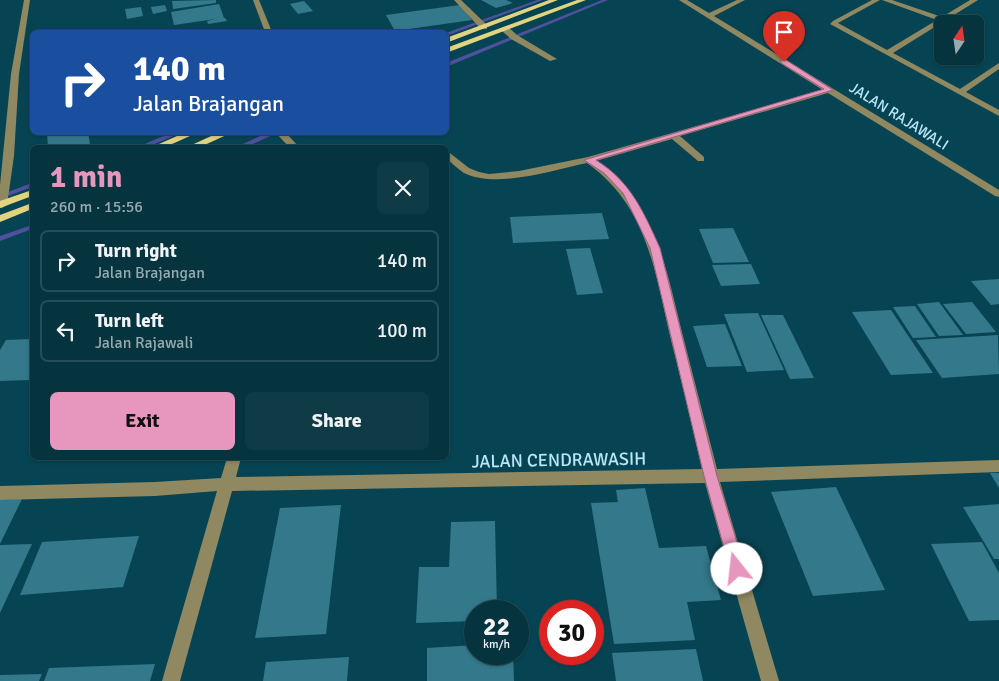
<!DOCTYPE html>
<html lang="en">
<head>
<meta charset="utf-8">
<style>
	body { margin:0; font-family:Signika,sans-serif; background:#0e3b45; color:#f1f3f6; height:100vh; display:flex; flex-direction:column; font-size:19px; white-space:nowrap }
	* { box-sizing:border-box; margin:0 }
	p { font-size:16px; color:#97aab0 }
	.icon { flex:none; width:28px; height:28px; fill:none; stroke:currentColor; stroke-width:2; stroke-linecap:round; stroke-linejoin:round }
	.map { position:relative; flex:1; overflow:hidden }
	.drawer { position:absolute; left:30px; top:145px; width:419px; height:315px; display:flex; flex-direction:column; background:#05333e; border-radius:8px; box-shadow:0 1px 4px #0004,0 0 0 1px #264e58 }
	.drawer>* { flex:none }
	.top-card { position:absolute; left:30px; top:30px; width:419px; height:105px; border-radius:8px; box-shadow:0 1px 4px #0004,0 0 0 1px #264e58; background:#1a4fa0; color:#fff; overflow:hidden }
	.needle { width:32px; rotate:13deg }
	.tools { position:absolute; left:934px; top:15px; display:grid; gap:10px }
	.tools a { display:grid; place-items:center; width:50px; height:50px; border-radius:8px; background:#05333e; box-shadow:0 1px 4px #0004,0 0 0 1px #264e58; font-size:25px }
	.speed { position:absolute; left:464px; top:600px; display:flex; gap:10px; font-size:25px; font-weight:700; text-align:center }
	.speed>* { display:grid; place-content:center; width:65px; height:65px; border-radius:50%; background:#05333e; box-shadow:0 1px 4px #0004,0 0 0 1px #264e58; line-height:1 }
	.speed small { font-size:12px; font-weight:400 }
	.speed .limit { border:8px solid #d22; background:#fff; color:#111 }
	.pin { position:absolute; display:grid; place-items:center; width:42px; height:42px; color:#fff; margin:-51px -21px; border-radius:50% 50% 50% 0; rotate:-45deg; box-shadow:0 0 5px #0007 }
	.pin .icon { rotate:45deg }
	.me { position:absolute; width:55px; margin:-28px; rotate:344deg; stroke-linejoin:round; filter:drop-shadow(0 0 4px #0008) }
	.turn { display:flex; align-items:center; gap:18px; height:105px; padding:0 20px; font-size:22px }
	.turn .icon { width:65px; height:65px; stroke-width:2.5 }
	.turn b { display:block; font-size:35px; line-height:42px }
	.round { display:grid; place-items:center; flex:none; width:52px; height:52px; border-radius:8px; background:#0e3b45 }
	.summary { display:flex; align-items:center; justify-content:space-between; height:85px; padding:0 20px }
	h1 { font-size:30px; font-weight:700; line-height:38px; color:#e797bd }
	.cta { display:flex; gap:10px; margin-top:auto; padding:10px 20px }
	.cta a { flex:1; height:58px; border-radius:8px; background:#e797bd; color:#111; font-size:20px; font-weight:700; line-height:58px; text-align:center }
	.cta a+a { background:#0e3b45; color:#f1f3f6 }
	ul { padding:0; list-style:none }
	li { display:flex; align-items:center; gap:15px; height:62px; margin:0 10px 8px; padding:0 10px; border:2px solid #264e58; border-radius:8px }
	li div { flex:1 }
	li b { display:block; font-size:19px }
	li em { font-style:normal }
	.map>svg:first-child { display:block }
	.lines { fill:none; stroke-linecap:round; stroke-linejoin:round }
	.stream { fill:#4f509e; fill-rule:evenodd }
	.building { fill:#34788c }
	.minor { fill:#8f8861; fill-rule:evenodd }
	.major { fill:#e1d37f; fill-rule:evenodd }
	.route { fill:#e797bd; stroke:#96627b }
	.labels { text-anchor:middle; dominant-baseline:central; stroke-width:4.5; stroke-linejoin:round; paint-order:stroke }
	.far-street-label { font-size:15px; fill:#b9e7f6; stroke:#074453 }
	.street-label { font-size:18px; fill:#b9e7f6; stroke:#074453 }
</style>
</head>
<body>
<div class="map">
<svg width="999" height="681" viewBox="0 0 999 681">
	<rect width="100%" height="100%" fill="#074453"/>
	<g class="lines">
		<path class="stream" d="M537,0H543L446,36V33Z
			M602,0H608L446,67V63Z
			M173,132H183L145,148H135Z
			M269,132H279L244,148H234Z
			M32,183V187L0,199V195Z
			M32,225V229L0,241V236Z"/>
	</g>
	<path class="building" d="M216,0V3L173,9L172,1Z
		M481,0H506L513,3L496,8Z
		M304,1L313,11L298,14L290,4Z
		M219,4L224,18H225L227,21L208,24L207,21L215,19L174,25L171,12Z
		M165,5L167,11L153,14L151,7Z
		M460,5L472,20L395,31L386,15Z
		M141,7L143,16L127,19L125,9Z
		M47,132H88L90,144L72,148H48Z
		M602,213L609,239L513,243L510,217Z
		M733,228L749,262L713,263L699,229Z
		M590,248L603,293L577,295L566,249Z
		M751,264L760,284L721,286L712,265Z
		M999,279V304L991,305L971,281Z
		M939,302L963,335L939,336L917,304Z
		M972,302L996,332L966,334L943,304Z
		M915,306L936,337L913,338L893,307Z
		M891,310L933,373L891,375L852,312Z
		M758,313L784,370L747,372L724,314Z
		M761,315H783L814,378L790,379Z
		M446,321H449L448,385H446Z
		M725,324L742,366L707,367L693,326Z
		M998,335L999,374L942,378L916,340Z
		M32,339V374L29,380L0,381V350L6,340Z
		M990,473H999V488Z
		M836,487L885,590L813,596L771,492Z
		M645,488L659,548L706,546L721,600L687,602L695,640L614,644L591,503L618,502L616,490Z
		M22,499L0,544V500Z
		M999,504V559H994L963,507Z
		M341,505L326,634L255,638L280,508Z
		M495,521L497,611H475V621L416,623L419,567H449L451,522Z
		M139,536L123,587L20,595L42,542Z
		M982,542L999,573V620L969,621L931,544Z
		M32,544L0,613V545Z
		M475,645V654H513L514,681H427V648Z
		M696,649L703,681H616L612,653Z
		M349,657L347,681H263L266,662Z
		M155,664L150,681H44L49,668Z
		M42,674L39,681H0V675Z"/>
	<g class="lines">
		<path class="minor" d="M24,0H30L19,74L14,156L7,205L2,208H0V185L11,74Z
			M253,0H259L272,32H265Z
			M454,0H461L487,25V29H481Z
			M679,0H687L709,13L737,0H745L714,16L999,190V197L995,196L828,93L680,136L704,157V161H698L672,139L596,161C657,203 667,274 684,340C695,383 706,426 717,469L999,460V472L720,482L779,681H761L705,483L232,491L180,681H162L217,491L155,496L0,500V486L155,482L221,478L227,458H241L236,477L702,469C692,426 682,383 671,340C655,273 648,206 587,163C553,170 497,189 464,173C458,169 452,163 446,158V150L469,168L479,172L489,174L519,171L588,157L823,90Z
			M872,0H880L838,23L887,50L937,20L882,0H892L942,17L970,0H978L893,53L960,89L999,63V69L966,92L999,110V116L830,24L833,21Z
			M502,27H508L517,35L557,59L550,61L511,39L502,31Z
			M275,132H285L300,148H290Z"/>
		<path class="major" d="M549,0H558L446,43V38Z
			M577,0H586L446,53V48Z
			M186,132H199L163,148H150Z
			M220,132H233L198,148H185Z
			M32,190V196L0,208V201Z
			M32,203V209L0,222V215Z"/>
	</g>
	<path class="route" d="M781,60H786L833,90L596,160C631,182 643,211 660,248L717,476L745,569L743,574L737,577L732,574L730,569L704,476L650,248L623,193L604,173L584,160L824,89L781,63Z"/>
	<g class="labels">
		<g class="far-street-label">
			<text transform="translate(899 116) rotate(32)">JALAN RAJAWALI</text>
		</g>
		<g class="street-label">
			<text transform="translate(559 460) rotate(-1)">JALAN CENDRAWASIH</text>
		</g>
	</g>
</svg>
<div class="tools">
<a><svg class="needle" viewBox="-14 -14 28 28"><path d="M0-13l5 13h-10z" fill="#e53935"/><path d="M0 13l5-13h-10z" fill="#97aab0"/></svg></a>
</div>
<div class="speed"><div>22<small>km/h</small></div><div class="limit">30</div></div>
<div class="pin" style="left:784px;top:62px;background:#d93025"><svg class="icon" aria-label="arrive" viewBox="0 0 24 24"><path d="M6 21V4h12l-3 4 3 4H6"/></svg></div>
<svg class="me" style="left:737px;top:569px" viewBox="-20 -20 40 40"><circle r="19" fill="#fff"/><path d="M0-13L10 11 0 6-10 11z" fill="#e797bd"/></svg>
<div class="top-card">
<div class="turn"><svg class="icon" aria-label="right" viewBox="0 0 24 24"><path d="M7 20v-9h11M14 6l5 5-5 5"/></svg><div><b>140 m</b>Jalan Brajangan</div></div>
</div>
<section class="drawer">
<div class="summary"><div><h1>1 min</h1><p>260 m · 15:56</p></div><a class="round"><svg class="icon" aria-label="close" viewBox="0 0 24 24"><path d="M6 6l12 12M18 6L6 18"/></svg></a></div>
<ul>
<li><svg class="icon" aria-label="right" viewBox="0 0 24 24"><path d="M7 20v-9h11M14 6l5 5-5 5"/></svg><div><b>Turn right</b><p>Jalan Brajangan</p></div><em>140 m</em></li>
<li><svg class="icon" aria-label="left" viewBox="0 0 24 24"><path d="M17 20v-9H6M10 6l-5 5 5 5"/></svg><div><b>Turn left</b><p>Jalan Rajawali</p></div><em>100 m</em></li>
</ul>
<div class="cta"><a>Exit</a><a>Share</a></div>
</section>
</div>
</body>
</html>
